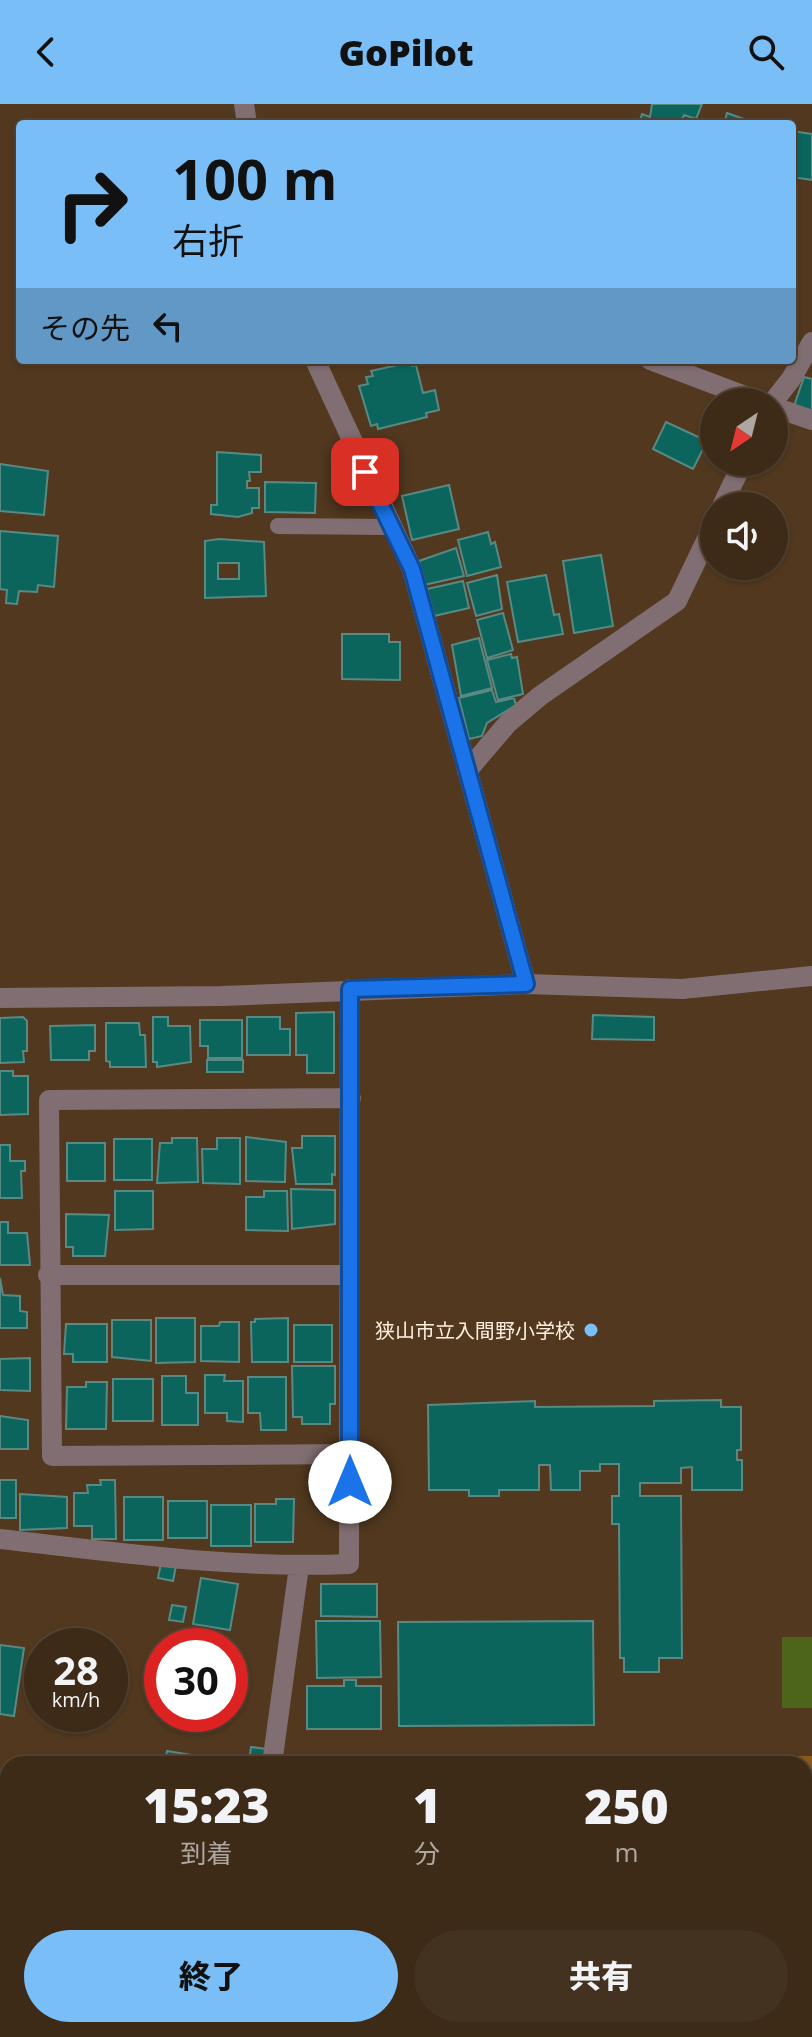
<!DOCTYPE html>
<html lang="ja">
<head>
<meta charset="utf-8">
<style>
	body { margin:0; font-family:"Open Sans","Noto Sans JP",sans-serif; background:#443220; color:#f1f3f6; height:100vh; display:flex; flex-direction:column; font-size:30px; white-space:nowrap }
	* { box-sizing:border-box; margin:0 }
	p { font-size:26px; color:#ada7a1 }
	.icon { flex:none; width:44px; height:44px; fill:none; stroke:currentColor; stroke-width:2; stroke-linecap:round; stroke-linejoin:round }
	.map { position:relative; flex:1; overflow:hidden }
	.details { position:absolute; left:0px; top:1652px; width:812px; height:282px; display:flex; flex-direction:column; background:#3d2a17; border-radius:24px 24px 0 0; box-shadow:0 2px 6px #0004,0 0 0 2px #564636 }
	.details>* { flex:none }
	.guide { position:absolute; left:16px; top:16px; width:780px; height:244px; border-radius:8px; box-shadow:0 2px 6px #0004,0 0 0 2px #564636; background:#7abef8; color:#111; overflow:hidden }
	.needle { width:52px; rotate:215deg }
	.buttons { position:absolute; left:700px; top:284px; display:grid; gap:16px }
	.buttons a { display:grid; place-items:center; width:88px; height:88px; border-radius:50%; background:#3d2a17; box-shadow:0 2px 6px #0004,0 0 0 2px #564636; font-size:40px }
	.speed { position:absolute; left:24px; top:1524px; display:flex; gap:16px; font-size:40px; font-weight:700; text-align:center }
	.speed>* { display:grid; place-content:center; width:104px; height:104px; border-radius:50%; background:#3d2a17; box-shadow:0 2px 6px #0004,0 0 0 2px #564636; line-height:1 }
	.speed small { font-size:20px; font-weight:400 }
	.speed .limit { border:12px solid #d22; background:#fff; color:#111 }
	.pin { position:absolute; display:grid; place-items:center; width:68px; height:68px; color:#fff; margin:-34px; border-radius:16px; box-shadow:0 4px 12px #0006 }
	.me { position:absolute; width:88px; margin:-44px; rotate:0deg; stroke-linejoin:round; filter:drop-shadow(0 0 6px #0008) }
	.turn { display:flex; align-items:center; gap:28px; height:168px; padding:0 24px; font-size:36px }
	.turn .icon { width:104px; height:104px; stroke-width:2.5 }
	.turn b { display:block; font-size:56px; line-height:68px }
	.then { display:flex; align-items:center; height:76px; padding:0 24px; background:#0003; gap:16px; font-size:30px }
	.eta { display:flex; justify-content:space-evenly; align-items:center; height:136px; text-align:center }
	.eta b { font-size:48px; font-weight:800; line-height:56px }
	.primary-button { display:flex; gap:16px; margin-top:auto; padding:16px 24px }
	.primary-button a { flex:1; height:92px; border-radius:48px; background:#7abef8; color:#111; font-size:32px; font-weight:800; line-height:92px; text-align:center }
	.primary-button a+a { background:#443220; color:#f1f3f6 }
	header { display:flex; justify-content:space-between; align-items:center; height:104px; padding:0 24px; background:#7abef8; color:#111; font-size:36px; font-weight:800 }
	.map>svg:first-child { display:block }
	.green { fill:#8d581a }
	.water { fill:#4d651a }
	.building { fill:#0b655d; stroke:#598983; stroke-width:2; fill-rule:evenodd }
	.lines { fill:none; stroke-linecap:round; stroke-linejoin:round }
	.service { stroke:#816e72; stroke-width:16 }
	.minor { stroke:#816e72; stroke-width:20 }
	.route-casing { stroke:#114b97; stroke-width:20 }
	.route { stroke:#1a73e8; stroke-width:14 }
	.poi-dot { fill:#7abef8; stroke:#51381f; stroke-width:3 }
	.labels { text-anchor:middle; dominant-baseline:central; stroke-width:7; stroke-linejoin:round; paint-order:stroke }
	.poi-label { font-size:20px; fill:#feeedf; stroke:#51381f; text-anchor:end }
</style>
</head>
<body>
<header><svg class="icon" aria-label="back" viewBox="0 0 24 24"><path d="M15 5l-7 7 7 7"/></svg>GoPilot<svg class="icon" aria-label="search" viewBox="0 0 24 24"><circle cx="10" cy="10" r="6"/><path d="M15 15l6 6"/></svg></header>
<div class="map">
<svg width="812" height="1933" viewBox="0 0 812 1933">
	<rect width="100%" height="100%" fill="#51381f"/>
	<path class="green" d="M598,1651L812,1652V1933H252L253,1926H804V1660H582Z"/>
	<path class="water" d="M782,1533H812V1604H782Z"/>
	<path class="building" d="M652,0H702L696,15L684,11L680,20H639L642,10L650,13Z
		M727,9L758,20H724Z
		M792,27L812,30V76L792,73Z
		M411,258L412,262L416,261L423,289L435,286L439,306L426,309L427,313L378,325L377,320L371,322L359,282L368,280L366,273L373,272L371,267Z
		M804,273L812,275V308L794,302Z
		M666,318L707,337L693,365L653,345Z
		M217,348L261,351V368H249L250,377H247V384H259V404H252V409L238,413L211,410V401H217Z
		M0,360L48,367L44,411L0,407Z
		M265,378L316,379L315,409L265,408Z
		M449,381L459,425L412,436L402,392Z
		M0,427L58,432L54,483L38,481L37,488L19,487L17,500L6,499L7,486L0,485Z
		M488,428L491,440L495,438L501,463L467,472L458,436Z
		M219,435L264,438L266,492L205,494V437ZM218,459H239V475H218Z
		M456,444L464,472L424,481L419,457Z
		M601,451L613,522L574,529L563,457Z
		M497,471L502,505L476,512L467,479Z
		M546,471L554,511L559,510L563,530L518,538L507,478Z
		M463,477L469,504L434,512L427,485Z
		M503,509L513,546L487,554L477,516Z
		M342,530H389V538H400V576L342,575Z
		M479,534L492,584L461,592L452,541Z
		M511,550L512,554L517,553L523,590L498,596L487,556Z
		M492,586L496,598L514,594L516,601L487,619L482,632L469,635L459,594Z
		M334,908V969H307V951H296V909Z
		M593,911L654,913V936L592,935Z
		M23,913L27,917V947H23L24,958L0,959V914Z
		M153,913H168V922H190L191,958L157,963V958H153Z
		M247,913H280V925H290V951H247Z
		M200,916H242V954H208V942H200Z
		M106,919H139L140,931H145L146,963H110V958L106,957Z
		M95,921V947H89V956H51L50,922Z
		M207,956H243V968H207Z
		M0,967H13V972H28V1010L0,1011Z
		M302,1032H335V1071L332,1070V1080H296L292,1044H302Z
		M246,1033L286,1038L285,1078L246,1077Z
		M172,1034H197L198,1078L157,1079L160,1039H172Z
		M217,1034H240V1080L203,1079L202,1045H217Z
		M114,1035H152V1076H114Z
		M67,1039H105V1077H67Z
		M0,1041H10V1057H25V1067H21L22,1094H0Z
		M291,1085L335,1086V1120L292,1125Z
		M115,1087H153V1125L115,1126Z
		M264,1087H287L288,1127L246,1126V1093H264Z
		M66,1110L109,1111L105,1152H73V1143H66Z
		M0,1118H8V1129H27L30,1161H0Z
		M0,1174L3,1191L20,1192V1207L27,1208V1224H0Z
		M156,1214H195V1258L156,1259Z
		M288,1214V1258H252L251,1218H255V1215Z
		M112,1216H151V1257L112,1253Z
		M220,1218H239V1258L201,1257V1222H219Z
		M66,1220H107V1258H73V1250H64Z
		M294,1221H332V1258H294Z
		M30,1254V1287L0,1286V1255Z
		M292,1262H335V1300H330V1320H302V1313H293Z
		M205,1271H225L224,1277H243V1318L227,1317V1309H205Z
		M162,1272H186V1289H198V1321H162Z
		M248,1273H286V1326H261L260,1309H248Z
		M113,1275H153V1317H113Z
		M86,1278H107L106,1325H66L67,1283H86Z
		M721,1296V1303H741V1346H737V1356H742V1386H692V1363L681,1364V1379H640V1392H681L682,1554H659V1568H624V1554H620L619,1420H612V1392H619V1360H600V1367H580V1386H551L550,1361H539V1386H499V1392H469V1386H429L428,1301L535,1297V1303L654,1302V1297Z
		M0,1312L28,1316V1345H0Z
		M0,1376H16V1414H0Z
		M100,1376H115L116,1435H92V1422H74V1389H88L87,1381H101Z
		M20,1390L67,1393V1424L20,1426Z
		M124,1393H163V1436H124Z
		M276,1395H294L293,1438H255V1400H276Z
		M168,1397H207V1434H168Z
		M211,1401H251V1442H211Z
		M161,1459L176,1462L173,1477L158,1474Z
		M201,1474L238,1480L230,1526L193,1520Z
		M321,1480H377V1513L321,1512Z
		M172,1501L186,1503L183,1518L169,1516Z
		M316,1517H380L381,1573L317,1574Z
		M593,1517L594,1621L399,1622L398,1518Z
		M0,1541L24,1544L14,1612L0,1610Z
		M344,1576H356V1582H381V1625H307V1582H344Z
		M251,1643L267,1645L264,1660H249Z
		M167,1647L217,1655L216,1658L227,1660H165Z
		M0,1879L8,1880V1926H28L27,1933H0Z"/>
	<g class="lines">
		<path class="service" d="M278,422L390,423"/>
		<path class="minor" d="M244,0L247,20
			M315,256L412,465L526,880
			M650,256L761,298
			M773,298L791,275L812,238
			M774,303L812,316
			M722,402L743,358
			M467,667L508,619L540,592L677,497L714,420
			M0,894L222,892L526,880L682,885L812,872
			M48,1171H350
			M350,1350L52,1352L49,996L351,994
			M0,1435C115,1448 232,1465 349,1460L350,885
			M272,1660L299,1462
			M142,1933L143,1926
			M234,1933L235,1926"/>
	</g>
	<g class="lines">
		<defs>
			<path id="route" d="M350,1378V885L526,880L412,465L365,368"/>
		</defs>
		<use href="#route" class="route-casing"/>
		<use href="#route" class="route"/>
	</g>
	<circle class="poi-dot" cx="591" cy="1226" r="8"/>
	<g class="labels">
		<g class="poi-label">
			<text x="575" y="1226">狭山市立入間野小学校</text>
		</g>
	</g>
</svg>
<div class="buttons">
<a><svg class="needle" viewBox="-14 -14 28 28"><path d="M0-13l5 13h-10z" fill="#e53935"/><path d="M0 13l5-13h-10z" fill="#ada7a1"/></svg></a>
<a><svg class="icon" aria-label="sound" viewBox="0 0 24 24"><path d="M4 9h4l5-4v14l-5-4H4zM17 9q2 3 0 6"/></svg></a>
</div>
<div class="speed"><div>28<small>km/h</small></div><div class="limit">30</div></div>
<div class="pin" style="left:365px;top:368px;background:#d93025"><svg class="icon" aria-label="arrive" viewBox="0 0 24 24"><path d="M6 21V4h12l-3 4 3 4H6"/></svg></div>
<svg class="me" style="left:350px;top:1378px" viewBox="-20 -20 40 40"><circle r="19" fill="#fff"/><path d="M0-13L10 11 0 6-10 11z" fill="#1a73e8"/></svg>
<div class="guide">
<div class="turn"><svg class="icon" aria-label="right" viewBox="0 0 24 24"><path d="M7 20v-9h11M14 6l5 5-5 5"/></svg><div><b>100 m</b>右折</div></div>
<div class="then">その先<svg class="icon" aria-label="left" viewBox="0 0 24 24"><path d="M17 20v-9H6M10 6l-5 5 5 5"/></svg></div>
</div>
<section class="details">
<div class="eta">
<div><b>15:23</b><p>到着</p></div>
<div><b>1</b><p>分</p></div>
<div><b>250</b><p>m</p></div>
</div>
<div class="primary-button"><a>終了</a><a>共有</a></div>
</section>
</div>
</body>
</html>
